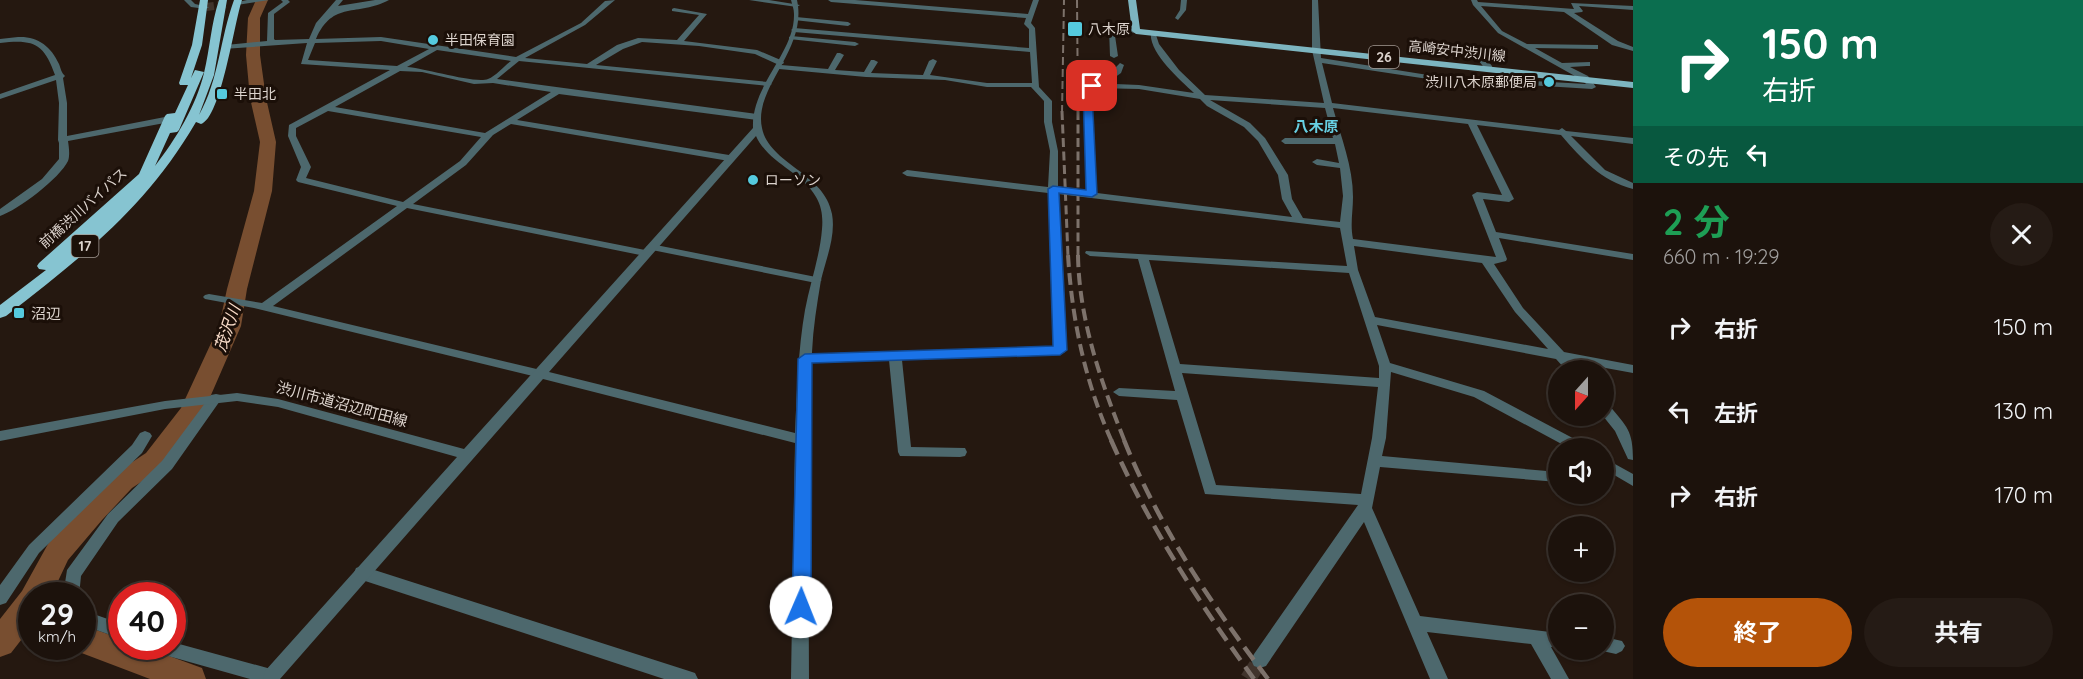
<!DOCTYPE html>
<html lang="ja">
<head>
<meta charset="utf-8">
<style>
	body { margin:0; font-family:Quicksand,"Noto Sans JP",sans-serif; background:#251b15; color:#f1f3f6; height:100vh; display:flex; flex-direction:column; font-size:22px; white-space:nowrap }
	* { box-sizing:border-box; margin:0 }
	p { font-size:20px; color:#a09e9d }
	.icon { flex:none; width:33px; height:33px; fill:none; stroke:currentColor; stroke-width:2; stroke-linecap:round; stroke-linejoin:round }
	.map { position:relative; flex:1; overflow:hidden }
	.drawer { display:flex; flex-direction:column; background:#1c120c; width:450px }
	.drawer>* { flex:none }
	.hud { background:#0b6e4f; color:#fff; overflow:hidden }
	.needle { width:39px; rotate:201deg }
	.tools { position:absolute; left:1548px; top:360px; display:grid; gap:12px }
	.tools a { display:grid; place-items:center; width:66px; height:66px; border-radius:50%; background:#1c120c; box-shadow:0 2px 4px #0004,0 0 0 2px #3a322d; font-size:30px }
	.speed { position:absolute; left:18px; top:582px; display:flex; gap:12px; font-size:30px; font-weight:700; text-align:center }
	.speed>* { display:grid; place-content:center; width:78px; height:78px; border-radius:50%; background:#1c120c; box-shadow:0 2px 4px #0004,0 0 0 2px #3a322d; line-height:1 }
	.speed small { font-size:15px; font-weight:400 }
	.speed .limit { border:9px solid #d22; background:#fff; color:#111 }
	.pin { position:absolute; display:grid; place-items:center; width:51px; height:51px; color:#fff; margin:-26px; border-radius:12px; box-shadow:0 3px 9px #0006 }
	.me { position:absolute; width:66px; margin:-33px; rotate:1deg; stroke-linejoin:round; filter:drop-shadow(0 0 4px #0008) }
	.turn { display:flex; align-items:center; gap:21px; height:126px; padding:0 30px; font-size:27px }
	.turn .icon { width:78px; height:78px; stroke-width:2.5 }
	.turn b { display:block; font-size:42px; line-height:51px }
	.then { display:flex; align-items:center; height:57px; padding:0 30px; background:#0003; gap:12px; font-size:22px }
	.round { display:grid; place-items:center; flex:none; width:63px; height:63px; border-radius:32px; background:#251b15 }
	.head { display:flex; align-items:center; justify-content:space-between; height:102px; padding:0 30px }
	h1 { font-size:36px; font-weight:700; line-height:45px; color:#1e9e55 }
	.action { display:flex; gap:12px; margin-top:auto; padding:12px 30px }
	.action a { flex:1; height:69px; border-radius:36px; background:#b45309; color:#fff; font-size:24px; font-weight:700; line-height:69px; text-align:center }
	.action a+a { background:#251b15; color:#f1f3f6 }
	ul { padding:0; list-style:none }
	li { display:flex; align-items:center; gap:18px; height:84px; padding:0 30px }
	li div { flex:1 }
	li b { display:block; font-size:22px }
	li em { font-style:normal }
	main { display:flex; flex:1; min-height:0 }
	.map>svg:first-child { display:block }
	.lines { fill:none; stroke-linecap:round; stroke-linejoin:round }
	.river { fill:#784e30; fill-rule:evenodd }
	.minor-tunnel { stroke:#41342c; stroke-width:16; stroke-dasharray:16 8; stroke-linecap:butt }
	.tertiary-tunnel { stroke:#41342c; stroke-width:8; stroke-dasharray:8 4; stroke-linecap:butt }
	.minor { fill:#4d686d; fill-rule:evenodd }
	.tertiary { fill:#4d686d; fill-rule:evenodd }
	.primary { fill:#7db5c0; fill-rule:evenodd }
	.trunk { fill:#86c4d1; fill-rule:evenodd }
	.rail-far3 { stroke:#7d726b; stroke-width:2; stroke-dasharray:8 4; stroke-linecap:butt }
	.rail-far2 { stroke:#7d726b; stroke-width:3; stroke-dasharray:9 4.5; stroke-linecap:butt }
	.rail-far1 { stroke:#7d726b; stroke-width:4; stroke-dasharray:12 6; stroke-linecap:butt }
	.rail { stroke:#7d726b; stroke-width:4.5; stroke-dasharray:16 8; stroke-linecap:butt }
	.route { fill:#1a73e8; stroke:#114b97; stroke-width:1.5 }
	.poi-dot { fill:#55cade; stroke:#1b0f08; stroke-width:2 }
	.labels { text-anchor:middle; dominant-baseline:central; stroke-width:6; stroke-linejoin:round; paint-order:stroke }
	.far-poi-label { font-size:14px; fill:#ddd4ce; stroke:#1b0f08; text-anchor:start }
	.far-street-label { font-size:14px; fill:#ddd4ce; stroke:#1b0f08 }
	.shield { fill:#1b0f08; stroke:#a39993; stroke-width:1.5 }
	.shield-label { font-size:14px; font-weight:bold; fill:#ddd4ce }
	.far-quarter-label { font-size:15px; font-weight:bold; fill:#67cfe2; stroke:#1b0f08 }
	.poi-label { font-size:15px; fill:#ddd4ce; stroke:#1b0f08; text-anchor:start }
	.street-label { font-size:15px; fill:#ddd4ce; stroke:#1b0f08 }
	.water-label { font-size:16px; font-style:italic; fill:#f9dcc9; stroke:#1b0f08 }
</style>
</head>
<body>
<main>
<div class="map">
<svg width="1633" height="679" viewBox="0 0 1633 679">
	<rect width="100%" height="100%" fill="#251810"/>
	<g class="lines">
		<path class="river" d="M256,0H268L260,18V55L266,98L276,142L272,191L247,289L241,326L201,418L164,467L132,488L102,520L68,560L51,596H32V626L11,653L0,657V619L22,591L48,544L82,504L114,474L146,453L181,408L219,326L227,289L254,191L260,142L250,98L246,55L248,18Z
			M82,625L122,639V646H142L202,668L206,679H150L71,649L70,646H82Z"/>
		<path class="minor-tunnel" d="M1248,679L1260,660"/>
		<path class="tertiary-tunnel" d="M206,7L228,4"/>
		<path class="minor" d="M247,0H269L237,5L234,3Z
			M281,0H288L290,2L274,14V39L275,40L309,39L316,23L336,0H343L338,6L375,0H389C357,17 333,0 316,39L381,37L516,57L581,23L605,1L615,0L585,25L525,58L587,64L617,45L638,38L677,40L699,15L672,11V9L674,8L707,14L684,41L757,50L783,61L784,63L781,65L828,69L837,53H840L844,55L835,70L864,72L871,60H874L878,62L871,73L923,75L929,61L933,59L937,61L930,75L987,83H1032L1030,52L794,32L791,30L794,28L1029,48V29L1024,24L1026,18L831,2L828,0H855L1028,14L1033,0H1039L1031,23L1035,28L1039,87L1052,101V122L1058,151V188L1087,192L1083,92L1089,84H1108L1106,77L1120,63L1124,65L1121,73L1114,78L1115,84L1139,85L1194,93C1179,79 1148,52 1151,32H1155L1159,44L1179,70L1205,95L1324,103L1312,50V0H1318L1321,58L1428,75L1586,84L1582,80L1498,33L1473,5L1471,0H1477L1478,2L1574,9L1571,3L1633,6V10L1579,6L1583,11L1582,12L1574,13L1618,41L1633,47V51L1612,45L1564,12L1481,6L1502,31L1527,44L1598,45V49H1595L1535,48L1562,63L1590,62V66H1587L1570,67L1588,76L1596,87L1592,89L1428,79L1322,63L1332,103L1559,130L1562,128L1566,131L1633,138V144L1571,136L1605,170L1633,183V189C1601,181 1582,159 1561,135L1477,125L1514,199L1509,202L1483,199L1496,232L1633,254V260L1499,238L1507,259L1506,261L1494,264L1523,308L1564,352L1633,365V373L1573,362L1579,370H1566L1556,359L1377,325L1390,363L1484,391L1584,444L1586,448H1569L1474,397L1391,372L1386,438L1382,456L1558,472V482L1380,467L1372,508L1420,616L1558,633V647H1551L1569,679H1551L1531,644L1427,632L1448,679H1430L1364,522L1266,666L1260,668L1254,666L1251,660L1254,654L1358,505L1205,494L1177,400L1119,396L1113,392L1119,388L1175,391L1138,259L1090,256L1085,253L1086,251L1347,266L1340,228L1058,194L1066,350L1064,353L902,360L911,447L965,448L967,452L965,456L960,457L900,456L898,452L889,360L801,362L799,359L805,355L1054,346L1048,193L907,176L902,173L907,170L1048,187L1050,151L1044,122V101L1031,87H987L945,80L866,77L779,69L775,67L779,65L755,54L699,46L642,42L623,49L596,65L768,82L772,84L768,86L519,61L497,79L757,114L761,117L757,120L559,94L517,120L729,155L734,158L729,161L511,124L493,135L466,165L413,204L645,250L650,253L649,255L645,256L407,208L273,306L545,371L547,374L545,377L541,378L254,308L205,299L203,297L205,295L209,294L262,303L397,206L298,182L296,180L301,167L288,136L289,125L390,70L301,64L307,43L223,49L222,47L226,45L267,41L268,13L283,2ZM381,41L429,49L397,66L308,60L315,43ZM437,50L511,61C504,66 496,76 488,79C475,84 425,68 407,67ZM400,71L422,72L474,84L493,83L551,92L485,133L335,107ZM1094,88L1139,89L1200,99L1207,106L1244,127L1258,141L1278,175L1282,199L1292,217L1097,193L1091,92ZM1210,100L1325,108L1333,138H1285L1281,141L1285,144H1335L1339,163L1317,159L1312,162L1317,165L1340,168L1343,196L1340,222L1303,218L1292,199L1288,175L1265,138L1250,123ZM1333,108L1468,124L1502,195L1477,192L1472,195L1496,257L1353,239C1350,224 1353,212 1353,197C1353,167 1341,137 1333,108ZM328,111L481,137L460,161L403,202L306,178L311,167L296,136V128ZM1354,246L1482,263L1515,312L1548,349L1375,317L1358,270ZM1149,260L1349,273L1379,366V378L1180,364ZM1182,373L1378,387L1372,438L1361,494L1216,485Z
			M749,0H769L800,5L797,7Z
			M1181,0H1187L1186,10L1178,20L1175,18L1180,10Z
			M796,17L848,22L851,24L848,26L794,20V18Z
			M1109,28L1114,29L1118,56L1114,58L1110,56Z
			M791,36L855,42L859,44L855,46L789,39V37Z
			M18,37C37,36 51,46 59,64C61,69 61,72 65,76L63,78L67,103V136L170,116L174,119L170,122L68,141C69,148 70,155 68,161C60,178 18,210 0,216V209L42,179L59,159V143L58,140L59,103L56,80L0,99V94L55,75C44,43 33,39 0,43V39Z
			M1472,49H1478L1492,66V70H1486L1471,51Z
			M651,244L816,277L822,280L816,283L647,249L646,247Z
			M216,394L221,395L222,398L172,469L118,522L81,576L79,596H63L67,570L108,514L162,461L211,395Z
			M1604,403L1609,405C1627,427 1633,430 1633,460L1628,459L1615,431L1603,416Z
			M145,431L150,433L152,436L142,453L39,553L6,603L0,605V585L29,545L132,445L140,433Z
			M1604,458L1633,474V486L1604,469Z
			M362,566L689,671L695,673L698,679H664L356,578L354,573L356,568Z
			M82,610L122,624V639L82,625Z
			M1604,637L1622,641L1625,646L1622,651L1616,654L1598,650H1604Z
			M172,642L271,669L277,671L280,677L279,679H250L161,654L155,651L153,646H172Z"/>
		<path class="tertiary" d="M184,0H191L195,4L209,7L206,9L191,7Z
			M791,0H797C808,50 753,87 762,128C769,164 825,173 832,214C836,236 826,259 821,280C817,304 813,328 812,352C805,461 809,570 809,679H791L795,443L543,379L280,679H263L265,671L457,457L278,407L237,401L165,409L0,441V431L165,401L237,393L278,399L464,449L753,128C751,85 795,53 794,14C794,9 792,4 791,0ZM756,136C768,163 802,172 816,197C822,207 823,218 822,229C820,256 810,283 805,310C798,350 797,392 795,433L549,372Z
			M1103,26L1136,29L1139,31L1136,33L1101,29L1100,28Z"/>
		<path class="primary" d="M1128,0H1136L1140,29L1633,82V88L1136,34L1132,31Z"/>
		<path class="trunk" d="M200,0H208L202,45L191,78L195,70L204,72L179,130L177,132L170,133L155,166C176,139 196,106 204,73C210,48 211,24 219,0H227L214,75L199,115C219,80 220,38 234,0H242C234,23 221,118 201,124L196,122C145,209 83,256 6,316L0,318V305L46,270L39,269L37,266L39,263L139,174L165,116L167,114L175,113L188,85H180L179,83L192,45Z"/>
		<path class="rail-far3" d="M1077,0L1078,113
			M1062,113L1064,0"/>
		<path class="rail-far2" d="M1062,111L1068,256
			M1078,111V256"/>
		<path class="rail-far1" d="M1068,255C1072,320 1085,382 1112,442
			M1078,255C1079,320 1101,382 1125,442"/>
		<path class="rail" d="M1111,440C1149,526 1199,603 1254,679
			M1124,440C1159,527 1212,605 1268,679"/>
	</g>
	<path class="route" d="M1092,84L1097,86L1092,92L1097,194L1092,197L1059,193L1067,350L1060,355L812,363L811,607L808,613L801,615L795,613L792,607L798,359L805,354L1053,346L1048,189L1053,186L1086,190L1083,92Z"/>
	<g class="poi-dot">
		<rect x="1067" y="21" width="16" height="16" rx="3"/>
		<circle cx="433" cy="40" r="6"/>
		<circle cx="1549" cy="82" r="6"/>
		<rect x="216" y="88" width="12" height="12" rx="3"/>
		<circle cx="753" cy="180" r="6"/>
		<rect x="13" y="307" width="12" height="12" rx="3"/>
	</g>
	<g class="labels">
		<g class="far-poi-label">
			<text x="1088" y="29">八木原</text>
			<text x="445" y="40">半田保育園</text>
			<text x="1537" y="82" text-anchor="end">渋川八木原郵便局</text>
			<text x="234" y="94">半田北</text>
			<text x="765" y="180">ローソン</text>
		</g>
		<g class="far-street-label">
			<text transform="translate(1457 51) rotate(6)">高崎安中渋川線</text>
			<text transform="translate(83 208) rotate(-42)">前橋渋川バイパス</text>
		</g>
		<g class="shield">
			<rect x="1369" y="46" width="30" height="22" rx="4.5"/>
			<rect x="71.5" y="235" width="27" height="22" rx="4.5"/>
		</g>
		<g class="shield-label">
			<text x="1384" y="57">26</text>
			<text x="85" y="246">17</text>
		</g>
		<g class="far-quarter-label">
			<text x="1316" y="126">八木原</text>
		</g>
		<g class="poi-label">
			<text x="31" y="313">沼辺</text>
		</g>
		<g class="street-label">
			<text transform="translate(342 404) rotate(15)">渋川市道沼辺町田線</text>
		</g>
		<g class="water-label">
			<text transform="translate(227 328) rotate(-71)">茂沢川</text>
		</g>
	</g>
</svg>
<div class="tools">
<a><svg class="needle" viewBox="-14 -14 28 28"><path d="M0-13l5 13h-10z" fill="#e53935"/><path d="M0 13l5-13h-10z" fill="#a09e9d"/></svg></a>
<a><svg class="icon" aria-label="sound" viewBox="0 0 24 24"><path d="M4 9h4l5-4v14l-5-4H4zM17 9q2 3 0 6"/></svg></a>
<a>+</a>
<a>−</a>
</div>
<div class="speed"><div>29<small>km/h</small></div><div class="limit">40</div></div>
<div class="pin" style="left:1092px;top:86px;background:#d93025"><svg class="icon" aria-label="arrive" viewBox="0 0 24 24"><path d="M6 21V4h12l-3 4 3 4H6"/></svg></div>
<svg class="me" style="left:801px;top:607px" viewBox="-20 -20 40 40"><circle r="19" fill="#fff"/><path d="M0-13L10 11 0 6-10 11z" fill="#1a73e8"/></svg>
</div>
<section class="drawer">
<div class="hud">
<div class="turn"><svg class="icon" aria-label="right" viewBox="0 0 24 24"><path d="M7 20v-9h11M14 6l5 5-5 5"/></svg><div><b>150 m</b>右折</div></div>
<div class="then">その先<svg class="icon" aria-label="left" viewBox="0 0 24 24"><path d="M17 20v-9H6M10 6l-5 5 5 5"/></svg></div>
</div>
<div class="head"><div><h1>2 分</h1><p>660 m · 19:29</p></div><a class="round"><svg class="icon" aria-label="close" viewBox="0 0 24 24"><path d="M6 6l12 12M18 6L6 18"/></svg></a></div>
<ul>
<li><svg class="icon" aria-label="right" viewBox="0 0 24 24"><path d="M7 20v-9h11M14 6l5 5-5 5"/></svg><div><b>右折</b></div><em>150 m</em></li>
<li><svg class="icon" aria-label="left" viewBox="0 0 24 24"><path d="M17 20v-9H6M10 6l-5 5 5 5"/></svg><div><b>左折</b></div><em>130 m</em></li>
<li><svg class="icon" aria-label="right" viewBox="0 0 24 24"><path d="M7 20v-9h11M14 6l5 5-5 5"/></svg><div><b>右折</b></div><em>170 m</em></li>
</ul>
<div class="action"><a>終了</a><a>共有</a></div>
</section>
</main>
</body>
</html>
